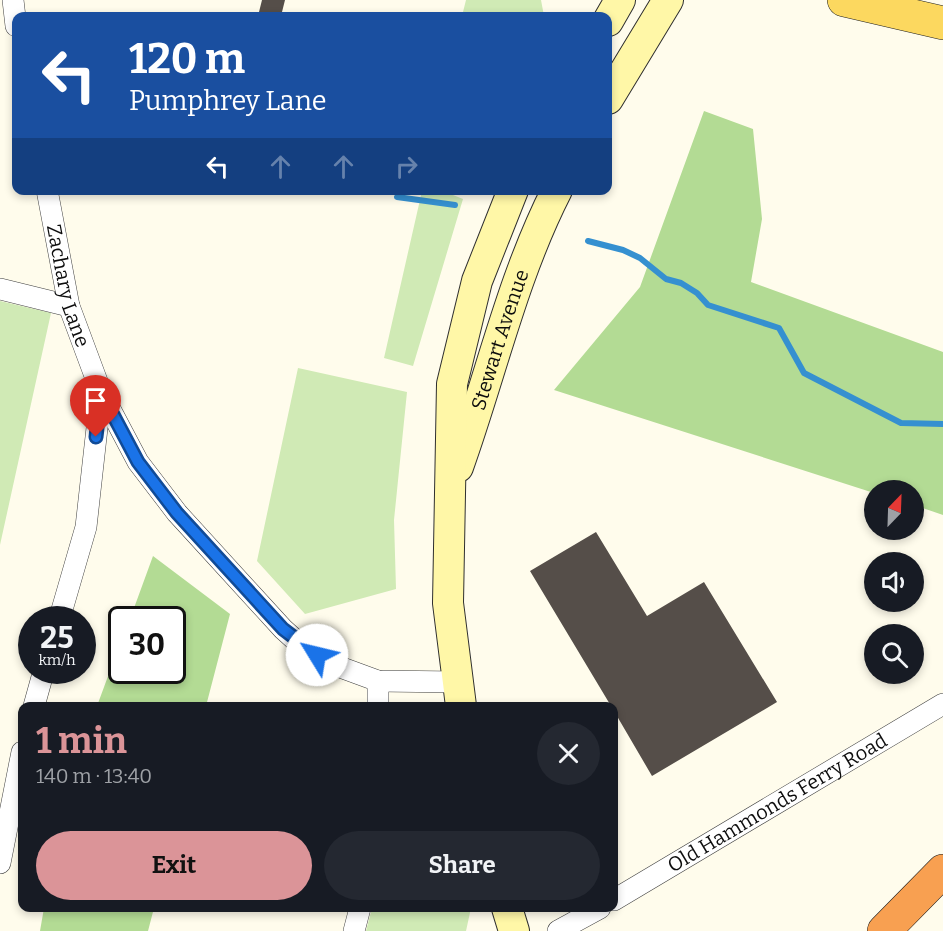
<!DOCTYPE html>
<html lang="en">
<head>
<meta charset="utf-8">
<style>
	body { margin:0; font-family:Bitter,serif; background:#242831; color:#f1f3f6; height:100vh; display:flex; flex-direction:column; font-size:22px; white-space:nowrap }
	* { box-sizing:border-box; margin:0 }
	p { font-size:20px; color:#9ea1a6 }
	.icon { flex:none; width:33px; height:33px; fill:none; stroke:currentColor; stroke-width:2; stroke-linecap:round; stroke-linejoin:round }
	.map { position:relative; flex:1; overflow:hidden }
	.panel { position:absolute; left:18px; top:702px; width:600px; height:210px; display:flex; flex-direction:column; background:#171b24; border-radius:12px; box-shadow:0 3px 9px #0003 }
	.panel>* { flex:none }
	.hud { position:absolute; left:12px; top:12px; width:600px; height:183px; border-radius:12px; box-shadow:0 3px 9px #0003; background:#1a4fa0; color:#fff; overflow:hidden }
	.needle { width:39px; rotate:23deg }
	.controls { position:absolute; left:864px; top:480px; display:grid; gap:12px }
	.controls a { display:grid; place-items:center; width:60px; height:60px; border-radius:50%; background:#171b24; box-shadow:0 3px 9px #0003; font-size:30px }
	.speed { position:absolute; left:18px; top:606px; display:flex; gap:12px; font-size:30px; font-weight:700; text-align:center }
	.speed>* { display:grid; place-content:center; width:78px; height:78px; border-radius:50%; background:#171b24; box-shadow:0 3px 9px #0003; line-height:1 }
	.speed small { font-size:15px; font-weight:400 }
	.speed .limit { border:3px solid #111; border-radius:9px; background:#fff; color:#111 }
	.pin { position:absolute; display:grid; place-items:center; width:51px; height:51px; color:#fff; margin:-62px -26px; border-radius:50% 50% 50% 0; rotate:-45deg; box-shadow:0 0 6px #0007 }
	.pin .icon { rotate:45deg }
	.me { position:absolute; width:66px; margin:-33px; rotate:306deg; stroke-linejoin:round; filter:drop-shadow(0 0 4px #0008) }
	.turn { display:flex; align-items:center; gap:21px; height:126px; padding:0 18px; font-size:27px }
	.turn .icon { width:78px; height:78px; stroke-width:2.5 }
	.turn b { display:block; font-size:42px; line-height:51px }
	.lanes { display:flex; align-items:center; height:57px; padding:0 18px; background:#0003; justify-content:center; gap:30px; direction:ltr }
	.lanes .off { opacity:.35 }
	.round { display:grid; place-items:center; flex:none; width:63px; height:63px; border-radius:32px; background:#242831 }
	.headline { display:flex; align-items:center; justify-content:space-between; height:102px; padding:0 18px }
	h1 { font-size:36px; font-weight:700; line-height:45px; color:#db9498 }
	.primary-button { display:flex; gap:12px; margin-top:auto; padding:12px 18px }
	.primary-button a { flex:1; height:69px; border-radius:36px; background:#db9498; color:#111; font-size:24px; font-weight:700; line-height:69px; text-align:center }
	.primary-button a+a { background:#242831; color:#f1f3f6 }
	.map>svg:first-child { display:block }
	.green { fill:#d0eab5 }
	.forest { fill:#b3db94 }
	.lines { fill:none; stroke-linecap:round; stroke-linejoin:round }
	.stream { stroke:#3590d0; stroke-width:6 }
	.building { fill:#554e49 }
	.street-casing { stroke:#404040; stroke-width:22 }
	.secondary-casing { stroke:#2f2f2f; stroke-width:32 }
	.primary-casing { stroke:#1e1e1e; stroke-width:34 }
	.highway-casing { stroke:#1e1e1e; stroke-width:34 }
	.street { stroke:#fff; stroke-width:21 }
	.secondary { stroke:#fff7a7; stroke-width:30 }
	.primary { stroke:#fcd85f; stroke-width:33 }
	.highway { stroke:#f8a051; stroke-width:33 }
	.route-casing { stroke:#114b97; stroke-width:15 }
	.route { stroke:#1a73e8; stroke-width:10 }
	.labels { text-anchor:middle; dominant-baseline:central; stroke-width:6; stroke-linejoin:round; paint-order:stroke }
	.street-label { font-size:20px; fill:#0d0d0d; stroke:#fff }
</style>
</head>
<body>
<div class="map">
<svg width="943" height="931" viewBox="0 0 943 931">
	<rect width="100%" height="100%" fill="#fffcec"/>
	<path class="green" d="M466,0H541L544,16H462Z
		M422,191H443L463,199L413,366L384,358Z
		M0,301L51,313L0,545Z
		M298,368L407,392L394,520L396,589L305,614L257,561Z
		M372,908H471L466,931H366Z"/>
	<path class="forest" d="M704,111L753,129L762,219L751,282L943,352V515L914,505V490H874V493L554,390L640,287Z
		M153,556L230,614L206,706H97L121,641L122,670H172V620L130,619Z
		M44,908H154L148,931H40Z"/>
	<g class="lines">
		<path class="stream" d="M397,197L455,205
			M588,241L623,250L640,258L666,279L681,283L697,293L708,305L779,328L804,373L901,423L943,424"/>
	</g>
	<path class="building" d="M262,0H285L281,16H258Z
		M596,532L647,616L704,582L777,702L652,776L614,711V706H611L530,571Z"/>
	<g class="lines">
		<defs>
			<g id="street">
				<path d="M13,0L16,26"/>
				<path id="s1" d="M47,190L69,306L101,392L138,462L177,513L283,629L304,648L329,663L378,681L457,682"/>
				<path d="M0,289L69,306"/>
				<path d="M59,620L86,527L101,392"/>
				<path d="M34,706L44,670"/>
				<path d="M378,706V681"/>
				<path d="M0,863L22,752"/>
				<path id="s2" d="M614,900L943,704"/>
				<path d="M354,931L360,908"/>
				<path d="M558,931L600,908"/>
			</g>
			<g id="secondary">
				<path d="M608,21L620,0"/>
				<path d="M608,99L668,0"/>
				<path id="s3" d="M458,467C491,375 512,278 557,190"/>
				<path d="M461,706L448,603L452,384L477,281L513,190"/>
				<path d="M507,908L514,931"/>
			</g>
			<path id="primary" d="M844,0L943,23"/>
			<path id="highway" d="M884,931L943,871"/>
		</defs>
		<use href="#street" class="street-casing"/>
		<use href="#secondary" class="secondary-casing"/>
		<use href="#primary" class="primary-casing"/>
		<use href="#highway" class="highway-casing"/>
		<use href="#street" class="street"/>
		<use href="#secondary" class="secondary"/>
		<use href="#primary" class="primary"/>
		<use href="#highway" class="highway"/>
	</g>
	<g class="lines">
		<defs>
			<path id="route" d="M96,437L101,392L138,462L177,513L283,629L317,655"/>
		</defs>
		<use href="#route" class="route-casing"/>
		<use href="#route" class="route"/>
	</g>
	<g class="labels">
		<g class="street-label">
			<text stroke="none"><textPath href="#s1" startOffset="98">Zachary Lane</textPath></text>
			<text stroke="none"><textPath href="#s3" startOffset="134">Stewart Avenue</textPath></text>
			<text stroke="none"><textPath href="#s2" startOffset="190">Old Hammonds Ferry Road</textPath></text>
		</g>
	</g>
</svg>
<div class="controls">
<a><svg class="needle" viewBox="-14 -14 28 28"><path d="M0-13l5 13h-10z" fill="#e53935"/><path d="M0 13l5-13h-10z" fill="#9ea1a6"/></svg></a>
<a><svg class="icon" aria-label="sound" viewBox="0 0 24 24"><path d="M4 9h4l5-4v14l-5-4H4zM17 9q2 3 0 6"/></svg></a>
<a><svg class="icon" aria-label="search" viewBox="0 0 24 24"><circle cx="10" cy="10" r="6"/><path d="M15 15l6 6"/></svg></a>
</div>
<div class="speed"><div>25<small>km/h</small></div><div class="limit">30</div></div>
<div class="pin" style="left:96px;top:437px;background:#d93025"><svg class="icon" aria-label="arrive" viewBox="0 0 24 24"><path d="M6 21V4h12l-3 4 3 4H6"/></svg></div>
<svg class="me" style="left:317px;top:655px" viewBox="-20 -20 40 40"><circle r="19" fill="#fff"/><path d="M0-13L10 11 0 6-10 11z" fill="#1a73e8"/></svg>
<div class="hud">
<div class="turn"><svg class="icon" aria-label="left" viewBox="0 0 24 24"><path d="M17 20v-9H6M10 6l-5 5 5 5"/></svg><div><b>120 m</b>Pumphrey Lane</div></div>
<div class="lanes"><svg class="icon" aria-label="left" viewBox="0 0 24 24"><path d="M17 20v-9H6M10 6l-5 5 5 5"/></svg><svg class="icon off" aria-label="ahead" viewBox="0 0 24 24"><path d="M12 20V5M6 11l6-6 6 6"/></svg><svg class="icon off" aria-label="ahead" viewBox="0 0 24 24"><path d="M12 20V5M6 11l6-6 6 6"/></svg><svg class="icon off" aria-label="right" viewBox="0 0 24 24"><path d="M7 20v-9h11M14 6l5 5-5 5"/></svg></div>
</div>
<section class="panel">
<div class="headline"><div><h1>1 min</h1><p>140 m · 13:40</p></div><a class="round"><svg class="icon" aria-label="close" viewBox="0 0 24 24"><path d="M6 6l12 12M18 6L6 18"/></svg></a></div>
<div class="primary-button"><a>Exit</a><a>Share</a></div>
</section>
</div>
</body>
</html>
